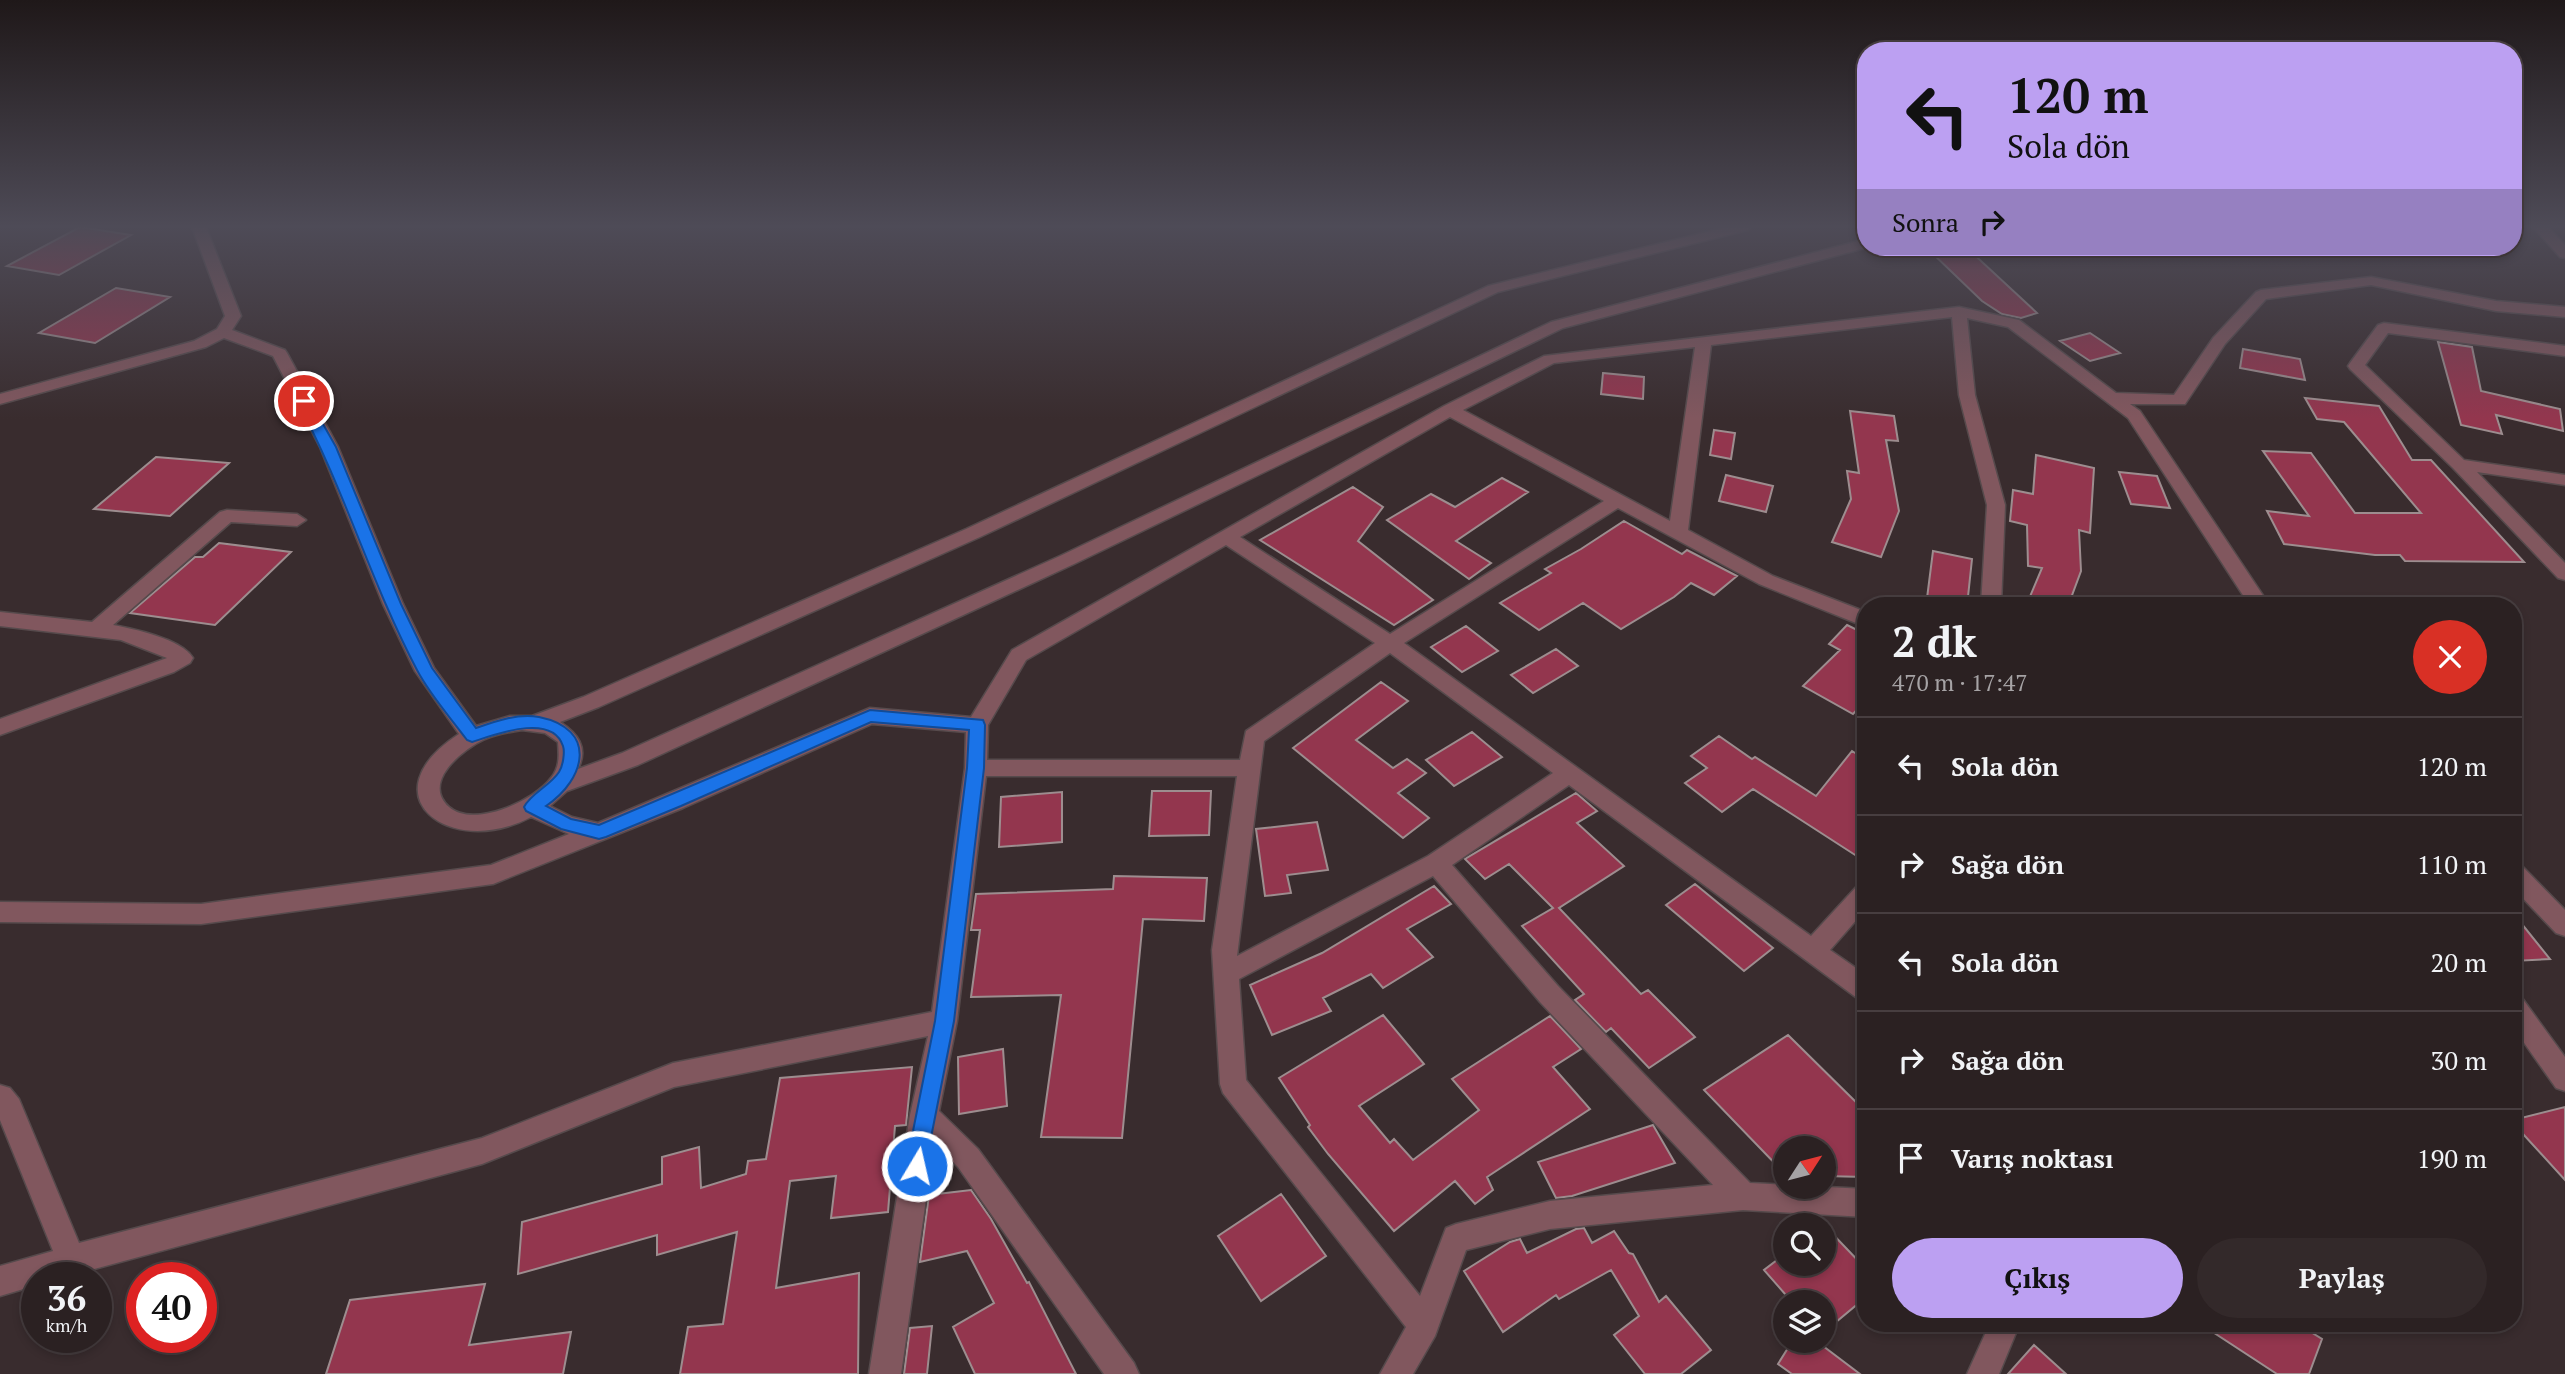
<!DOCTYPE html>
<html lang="tr">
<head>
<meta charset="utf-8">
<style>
	body { margin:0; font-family:"PT Serif",serif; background:#33292a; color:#f1f3f6; height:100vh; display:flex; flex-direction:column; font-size:26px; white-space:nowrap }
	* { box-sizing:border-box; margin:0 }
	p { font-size:23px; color:#a6a3a5 }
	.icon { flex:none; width:38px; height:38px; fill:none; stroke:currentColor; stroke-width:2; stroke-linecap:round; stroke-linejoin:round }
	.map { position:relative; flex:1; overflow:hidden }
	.sheet { position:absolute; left:1857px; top:597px; width:665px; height:735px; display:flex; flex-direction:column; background:#2b2122; border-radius:28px; box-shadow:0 4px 10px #0003,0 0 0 2px #473e40 }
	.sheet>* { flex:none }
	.guide { position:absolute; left:1857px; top:42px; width:665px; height:214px; border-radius:28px; box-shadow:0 4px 10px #0003,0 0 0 2px #473e40; background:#bca0f2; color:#111; overflow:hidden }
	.needle { width:46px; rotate:54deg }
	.tools { position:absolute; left:1773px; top:1136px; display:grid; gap:14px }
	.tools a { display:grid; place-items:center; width:63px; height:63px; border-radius:50%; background:#2b2122; box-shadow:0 4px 10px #0003,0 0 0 2px #473e40; font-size:35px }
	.speed { position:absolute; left:21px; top:1262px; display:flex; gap:14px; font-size:35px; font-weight:700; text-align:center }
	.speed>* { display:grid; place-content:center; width:91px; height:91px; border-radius:50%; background:#2b2122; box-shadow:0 4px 10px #0003,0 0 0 2px #473e40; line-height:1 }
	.speed small { font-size:18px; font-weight:400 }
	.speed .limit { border:10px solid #d22; background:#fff; color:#111 }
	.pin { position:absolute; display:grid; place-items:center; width:60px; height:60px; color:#fff; margin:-30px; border:4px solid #fff; border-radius:50%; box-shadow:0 2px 7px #0007 }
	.me { position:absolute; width:77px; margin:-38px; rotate:9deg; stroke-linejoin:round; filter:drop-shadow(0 0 5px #0008) }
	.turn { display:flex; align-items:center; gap:24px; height:147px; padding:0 35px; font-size:32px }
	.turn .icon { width:91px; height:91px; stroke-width:2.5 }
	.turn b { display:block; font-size:49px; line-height:60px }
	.then { display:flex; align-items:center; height:66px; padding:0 35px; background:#0003; gap:14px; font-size:26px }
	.round { display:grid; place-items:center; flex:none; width:74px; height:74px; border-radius:37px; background:#33292a }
	.summary { display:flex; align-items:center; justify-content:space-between; height:119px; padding:0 35px }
	h1 { font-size:42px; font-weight:800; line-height:52px }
	.primary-button { display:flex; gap:14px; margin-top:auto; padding:14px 35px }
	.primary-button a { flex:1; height:80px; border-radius:42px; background:#bca0f2; color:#111; font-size:28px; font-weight:800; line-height:80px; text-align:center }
	.primary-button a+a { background:#33292a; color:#f1f3f6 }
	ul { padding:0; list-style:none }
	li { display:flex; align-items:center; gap:21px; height:98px; padding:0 35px; border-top:2px solid #473e40 }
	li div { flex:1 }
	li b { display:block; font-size:26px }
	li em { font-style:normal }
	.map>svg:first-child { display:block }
	.building { fill:#93364e; stroke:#9d8d8f; stroke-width:2 }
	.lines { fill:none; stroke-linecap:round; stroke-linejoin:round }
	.minor-casing { stroke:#564a4c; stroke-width:3 }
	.minor { fill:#81575e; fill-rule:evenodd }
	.route { fill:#1a73e8; stroke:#114b97; stroke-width:2 }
</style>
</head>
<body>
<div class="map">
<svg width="2565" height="1374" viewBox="0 0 2565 1374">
	<rect width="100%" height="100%" fill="#392c2e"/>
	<path class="building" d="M80,227L131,235L59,275L7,266Z
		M1967,248L2037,313L2021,318L2002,314L1982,301L1930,251Z
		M116,288L170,297L95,343L39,333Z
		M2090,333L2120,353L2090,361L2060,341Z
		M2438,342L2472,347L2481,391L2560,409L2563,431L2496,415L2502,434L2461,425Z
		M2243,349L2300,359L2305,380L2240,368Z
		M1603,373L1644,377L1643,399L1601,394Z
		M2305,398L2379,406L2412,460H2431L2524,562L2405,561L2400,555H2375L2284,544L2267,511L2309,516L2263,451L2311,453L2355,513H2421L2344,422L2317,419Z
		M1850,411L1894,416L1898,441L1886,440L1899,511L1881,557L1832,542L1851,499L1847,471L1859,473Z
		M1714,430L1735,433L1731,459L1710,455Z
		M2036,455L2094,468L2090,533L2079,530L2081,571L2068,606H2026L2042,568L2028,566L2027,525L2010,521L2013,490L2033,494Z
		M156,457L229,463L170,516L94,509Z
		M2119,472L2157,476L2170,508L2131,504Z
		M1726,475L1773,486L1766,512L1719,501Z
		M1502,478L1528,492L1456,541L1491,563L1469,579L1387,520L1431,494L1455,507Z
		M1353,487L1383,507L1358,541L1433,600L1394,625L1260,540Z
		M1624,521L1682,554L1687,550L1737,576L1714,595L1691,583L1674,597L1621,629L1583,603L1539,630L1500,603L1551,573L1545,569L1581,549Z
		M219,543L291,552L215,625L130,613L195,557H203Z
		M1933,551L1972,559L1967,606H1926Z
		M1847,625L1859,631L1866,629V700L1853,714L1803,686L1840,650L1829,644Z
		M1466,626L1498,651L1462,672L1431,647Z
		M1556,649L1578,666L1533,693L1511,675Z
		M1381,682L1408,701L1356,740L1393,768L1407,759L1426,773L1398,793L1429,818L1403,838L1293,748Z
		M1472,732L1502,757L1454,786L1426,760Z
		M1719,736L1752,759L1755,757L1816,796L1852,751L1866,760V862L1753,789L1722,812L1685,783L1707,768L1691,756Z
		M1152,791H1211L1209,835L1149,836Z
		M1062,792V842L999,847L1001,797Z
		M1576,793L1597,811L1577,823L1624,866L1559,908L1641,994L1648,990L1695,1037L1649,1068L1611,1028L1606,1032L1575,1000L1584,994L1522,926L1553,908L1509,864L1485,879L1465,859Z
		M1317,822L1328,870L1287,875L1291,893L1265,896L1256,829Z
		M1114,876L1207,878L1204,921L1143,919L1122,1138L1041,1137L1061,995L971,997L980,930H971L976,894L1113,889Z
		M1695,884L1773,948L1744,971L1666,905Z
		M1434,886L1451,904L1407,929L1433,957L1383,988L1371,974L1323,998L1331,1011L1272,1035L1250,985L1322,953Z
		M2513,913L2550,959L2513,961Z
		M1383,1015L1424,1064L1359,1106L1390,1143L1394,1139L1413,1160L1479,1110L1452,1079L1550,1016L1581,1049L1553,1067L1590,1109L1487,1177L1493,1190L1475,1204L1455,1181L1394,1231L1328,1154L1308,1127L1310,1125L1279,1078Z
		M1788,1035L1866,1112V1177L1824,1176V1148H1785V1174L1704,1090Z
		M1003,1049L1007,1106L959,1114L958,1057Z
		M912,1067L906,1125L895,1126L888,1212L831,1218L836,1176L790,1181L776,1288L859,1273L858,1374H680L688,1327L723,1324L737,1232L657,1255V1235L518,1274L522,1222L662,1184V1157L699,1147L701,1188L746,1174L748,1161L766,1159L780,1078Z
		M2565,1107V1180L2513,1123V1120Z
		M1653,1125L1675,1163L1572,1196L1556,1198L1538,1162Z
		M971,1190L991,1219L1027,1283L1029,1282L1076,1374H975L953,1327L994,1303L967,1251L920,1262L929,1195Z
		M1281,1194L1326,1256L1261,1301L1218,1236Z
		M1824,1225L1866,1269V1297L1824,1332V1302H1792L1764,1270L1785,1254V1264H1824Z
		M1584,1228L1592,1243L1614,1231L1629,1253L1633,1254L1659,1302L1666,1296L1711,1350L1681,1374H1645L1614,1335L1639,1316L1611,1270L1559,1299L1556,1295L1503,1332L1464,1271L1510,1242L1520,1239L1527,1253L1576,1229Z
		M485,1284L469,1345L571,1332L563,1374H326L350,1300Z
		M2199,1323H2296L2322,1339L2309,1374H2277Z
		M932,1326L927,1374H904L910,1328Z
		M1793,1340H1815L1860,1374H1792L1778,1364Z
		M2034,1345L2066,1374H2008Z"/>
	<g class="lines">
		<defs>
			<path id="minor" d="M192,227H206L241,316L232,330L285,350L287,353L338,447L403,604L434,668L476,726L510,716H532L583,697L966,529L1488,286L1727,227H1750L1748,230L1498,292L980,537L599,707L560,722C577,733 589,747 578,769L622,753L1060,556L1551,322L1866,239V247H1869L1563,328L1074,564L638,765L567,791L550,806L572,817L598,823L870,708L971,717L1012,650L1444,406L1544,356L1959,307L2019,320L2116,393L2174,395L2213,338L2256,292L2261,290L2371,277L2496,301L2565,307V317L2496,311L2371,285L2266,299L2225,344L2185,404H2130L2140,411L2270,606H2250L2128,418L2008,327L1967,318L1975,395L2005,505L2001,606H1981L1987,505L1959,395L1952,317L1711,345L1688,530L1773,576L1866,612V627L1759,584L1618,508L1404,643L1811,936L1858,885L1866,882V909L1830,950L1866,975V1001L1857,998L1569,785L1452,865L1558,986L1750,1183L1866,1189V1217L1743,1210L1550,1229L1466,1250L1435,1336L1413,1374H1380L1406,1327L1223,1093L1220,1084L1212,950L1237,776H986L957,1021L939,1111L978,1149L1134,1363L1139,1374H1104L958,1167L934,1143L901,1374H869L910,1115L928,1036L674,1087L482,1164L61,1278H37V1285L0,1296V1266L53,1251L0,1120V1085L10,1088L19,1099L79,1243L482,1138L673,1063L932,1012L965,768L966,732L872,724L683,808L493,884L201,924L0,922V902L201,904L491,865L569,834L531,817C450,860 365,795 459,734L415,671L383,604L320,447L273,356L224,338L206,347L0,404V394L194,341L217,329L225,316ZM1695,347L1670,521L1463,410L1554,363ZM1450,417L1604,501L1390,634L1240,537ZM1226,545L1375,643L1246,731L1240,760H987L988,725L1026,660ZM1390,653L1553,773L1428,856L1237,956L1264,741ZM522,730L545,733L558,742C559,756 560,767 551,778C535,800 474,829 449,807C421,782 463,749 485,739C497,734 509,732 522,730ZM1433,876L1540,1002L1713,1185L1550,1201L1456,1224L1446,1228L1420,1296L1246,1080L1239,979Z
				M2533,227H2548L2565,245V258L2560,257Z
				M2384,323L2565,346V356L2388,333L2365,365L2464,460L2565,475V485L2477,472L2565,563V580L2558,578L2453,468L2350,369L2348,366L2350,363L2378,325Z
				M227,510L297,514L306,520L297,526L231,522L113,625C134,629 182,639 193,658L190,663L174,672L0,735V719L167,658L121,640L0,626V612L92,622L220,512Z
				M2513,863L2521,865L2565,910V936L2556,933L2513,888Z
				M2513,995L2522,998L2565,1057V1091L2556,1088L2513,1027Z
				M1990,1323H2020L1999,1374H1967Z"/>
		</defs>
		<use href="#minor" class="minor-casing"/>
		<use href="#minor" class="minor"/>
	</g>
	<linearGradient id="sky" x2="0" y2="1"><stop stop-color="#1f1819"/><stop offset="0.54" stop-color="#4e4b57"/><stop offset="1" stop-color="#4e4b57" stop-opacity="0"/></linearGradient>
	<rect width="2565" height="419" fill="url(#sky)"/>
	<path class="route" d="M304,397L310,401L336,447L401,604L432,668L476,728C496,721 518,713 539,717C598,729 586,779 546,806L571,819L599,825L870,710L983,720L985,725L984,768L954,1021L924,1173L917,1176L909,1173L906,1166L935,1021L967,768L969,730L871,722L681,806L606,837L599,839L561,829L526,811L524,807C531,793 550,786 559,772C563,766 565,752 563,746C552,712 494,735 472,742L467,740C450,717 430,695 417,670C371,583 344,488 297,401Z"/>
</svg>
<div class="tools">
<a><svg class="needle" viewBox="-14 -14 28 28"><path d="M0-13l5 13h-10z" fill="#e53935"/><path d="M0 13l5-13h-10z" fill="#a6a3a5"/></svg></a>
<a><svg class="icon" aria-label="search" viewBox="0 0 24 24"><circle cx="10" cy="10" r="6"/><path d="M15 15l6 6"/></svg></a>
<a><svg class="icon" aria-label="layers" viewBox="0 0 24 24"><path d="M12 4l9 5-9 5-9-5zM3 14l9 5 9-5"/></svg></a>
</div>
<div class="speed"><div>36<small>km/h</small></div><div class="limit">40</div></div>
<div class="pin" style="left:304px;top:401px;background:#d93025"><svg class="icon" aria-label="arrive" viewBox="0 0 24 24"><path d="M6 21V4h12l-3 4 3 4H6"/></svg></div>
<svg class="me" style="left:917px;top:1166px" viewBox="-20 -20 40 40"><circle r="17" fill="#1a73e8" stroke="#fff" stroke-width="3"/><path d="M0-11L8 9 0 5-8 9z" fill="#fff"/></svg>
<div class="guide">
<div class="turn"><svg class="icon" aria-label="left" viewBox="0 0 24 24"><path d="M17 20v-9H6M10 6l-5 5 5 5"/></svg><div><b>120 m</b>Sola dön</div></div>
<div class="then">Sonra<svg class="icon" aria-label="right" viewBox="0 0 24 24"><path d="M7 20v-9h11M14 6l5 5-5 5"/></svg></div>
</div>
<section class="sheet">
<div class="summary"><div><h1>2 dk</h1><p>470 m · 17:47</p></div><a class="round" style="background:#d93025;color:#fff"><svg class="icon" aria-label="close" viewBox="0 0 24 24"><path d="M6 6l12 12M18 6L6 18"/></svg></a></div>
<ul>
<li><svg class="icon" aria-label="left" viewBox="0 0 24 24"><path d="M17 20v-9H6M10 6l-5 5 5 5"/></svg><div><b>Sola dön</b></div><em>120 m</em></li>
<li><svg class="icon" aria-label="right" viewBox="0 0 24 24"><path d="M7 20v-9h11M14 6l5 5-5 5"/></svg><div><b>Sağa dön</b></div><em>110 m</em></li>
<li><svg class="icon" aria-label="left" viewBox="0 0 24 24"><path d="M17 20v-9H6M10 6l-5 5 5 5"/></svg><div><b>Sola dön</b></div><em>20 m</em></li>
<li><svg class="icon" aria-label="right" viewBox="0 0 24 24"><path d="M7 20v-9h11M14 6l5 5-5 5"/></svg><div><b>Sağa dön</b></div><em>30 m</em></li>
<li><svg class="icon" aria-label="arrive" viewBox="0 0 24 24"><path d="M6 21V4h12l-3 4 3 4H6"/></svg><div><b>Varış noktası</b></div><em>190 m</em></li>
</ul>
<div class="primary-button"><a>Çıkış</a><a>Paylaş</a></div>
</section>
</div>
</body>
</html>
